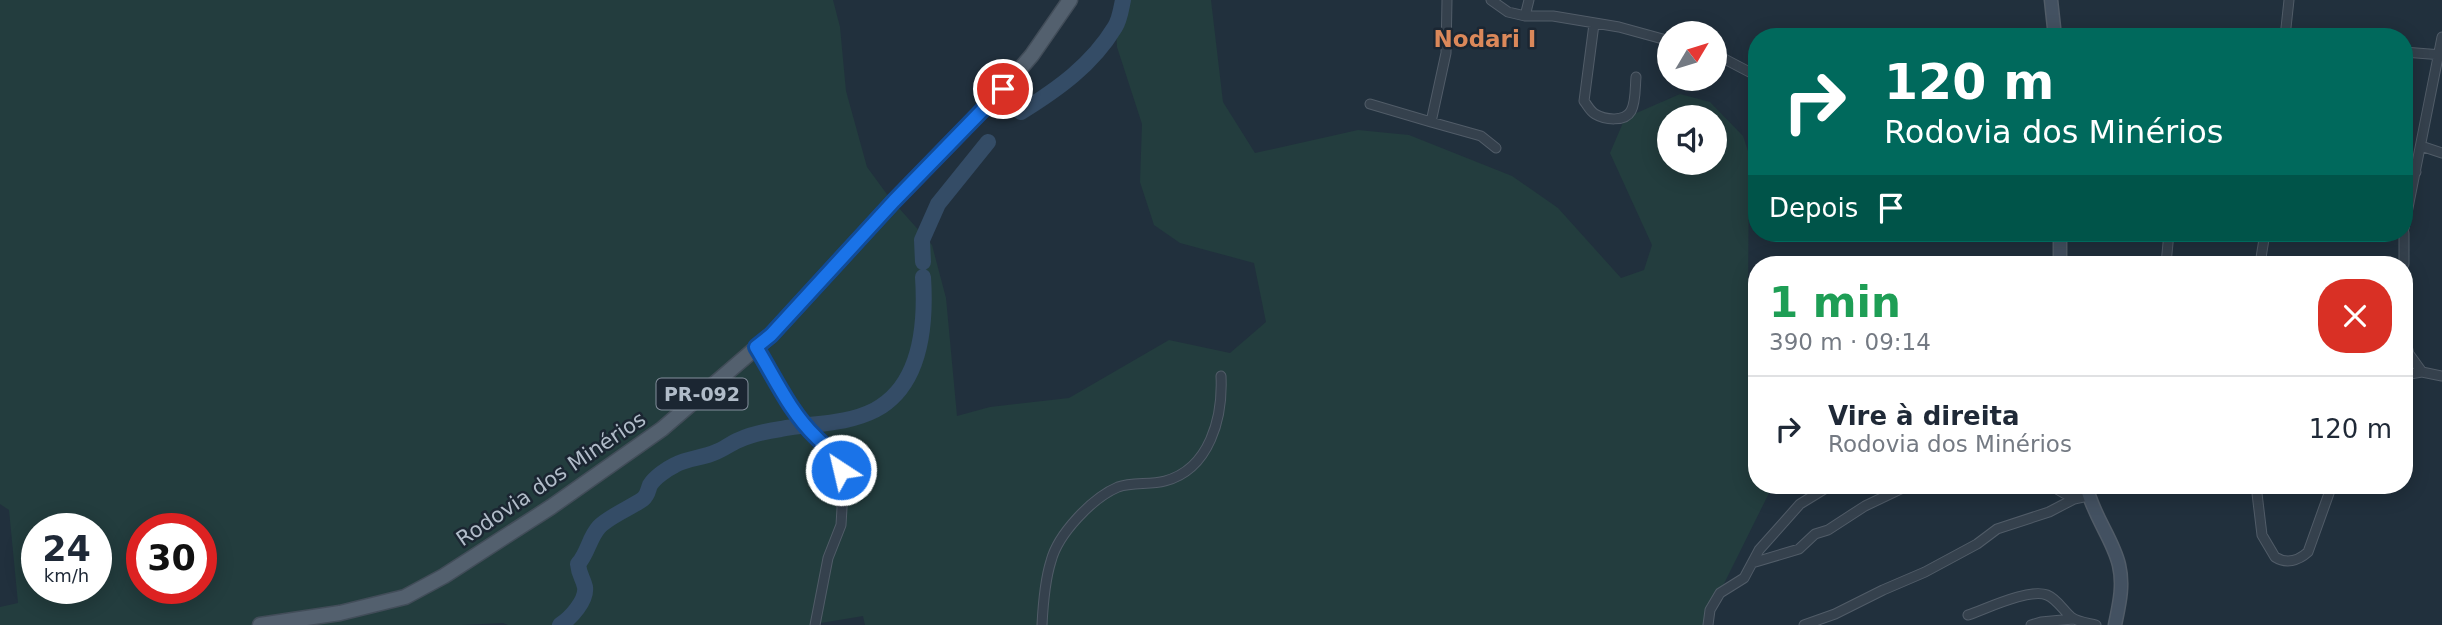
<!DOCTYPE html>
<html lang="pt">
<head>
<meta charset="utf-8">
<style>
	body { margin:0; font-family:"DejaVu Sans",sans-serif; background:#f6f6f7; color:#1f2937; height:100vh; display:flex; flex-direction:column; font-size:26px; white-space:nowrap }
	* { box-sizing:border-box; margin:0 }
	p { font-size:23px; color:#747a83 }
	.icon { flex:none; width:38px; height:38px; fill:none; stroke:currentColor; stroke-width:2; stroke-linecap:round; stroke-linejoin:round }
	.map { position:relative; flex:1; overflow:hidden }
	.details { position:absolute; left:1748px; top:256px; width:665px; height:238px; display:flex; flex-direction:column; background:#fff; border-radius:28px; box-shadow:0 4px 18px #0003 }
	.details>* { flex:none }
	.banner { position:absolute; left:1748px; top:28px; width:665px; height:214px; border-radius:28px; box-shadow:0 4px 18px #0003; background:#00695c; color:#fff; overflow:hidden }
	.needle { width:46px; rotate:52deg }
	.tools { position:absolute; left:1657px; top:21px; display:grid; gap:14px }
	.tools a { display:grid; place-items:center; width:70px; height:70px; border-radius:50%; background:#fff; box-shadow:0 4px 18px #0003; font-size:35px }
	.speed { position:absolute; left:21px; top:513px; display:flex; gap:14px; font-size:35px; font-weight:700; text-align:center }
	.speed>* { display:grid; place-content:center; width:91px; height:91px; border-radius:50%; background:#fff; box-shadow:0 4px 18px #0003; line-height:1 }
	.speed small { font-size:18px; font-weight:400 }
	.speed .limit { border:10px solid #d22; background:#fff; color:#111 }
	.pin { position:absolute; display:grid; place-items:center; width:60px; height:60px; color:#fff; margin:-30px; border:4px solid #fff; border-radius:50%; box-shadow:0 2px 7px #0007 }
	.me { position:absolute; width:77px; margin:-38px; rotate:325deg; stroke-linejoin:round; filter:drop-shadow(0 0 5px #0008) }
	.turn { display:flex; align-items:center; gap:24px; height:147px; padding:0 21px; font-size:32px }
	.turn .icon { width:91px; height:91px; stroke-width:2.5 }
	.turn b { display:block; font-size:49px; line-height:60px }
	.then { display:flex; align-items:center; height:66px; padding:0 21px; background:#0003; gap:14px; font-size:26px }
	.round { display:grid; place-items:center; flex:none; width:74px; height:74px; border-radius:28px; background:#f6f6f7 }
	.summary { display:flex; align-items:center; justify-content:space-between; height:119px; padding:0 21px }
	h1 { font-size:42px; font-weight:700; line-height:52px; color:#1e9e55 }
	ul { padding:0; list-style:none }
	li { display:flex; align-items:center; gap:21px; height:105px; padding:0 21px; border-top:2px solid #e0e1e3 }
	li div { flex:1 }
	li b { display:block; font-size:26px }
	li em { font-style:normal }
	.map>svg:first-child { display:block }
	.green { fill:#233d3e; fill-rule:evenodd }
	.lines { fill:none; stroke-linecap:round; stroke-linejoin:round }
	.river { stroke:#344c66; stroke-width:16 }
	.street-casing { stroke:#515c68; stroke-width:11 }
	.secondary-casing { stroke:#515c68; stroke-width:15 }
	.primary-casing { stroke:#424d59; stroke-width:17 }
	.street { stroke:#35414d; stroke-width:9 }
	.secondary { stroke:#435161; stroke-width:12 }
	.primary { stroke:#53606e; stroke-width:14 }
	.route-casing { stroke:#114b97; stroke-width:18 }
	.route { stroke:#1a73e8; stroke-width:12 }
	.labels { text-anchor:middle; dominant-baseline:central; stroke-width:5; stroke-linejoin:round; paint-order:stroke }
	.shield { fill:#1b2632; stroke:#848f9c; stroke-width:2 }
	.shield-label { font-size:19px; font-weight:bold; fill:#b1bcc9 }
	.street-label { font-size:21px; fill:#b1bcc9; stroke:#1b2632 }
	.neighbourhood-label { font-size:23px; font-weight:bold; fill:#db885a; stroke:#1b2632 }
</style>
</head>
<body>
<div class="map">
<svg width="2442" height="625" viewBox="0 0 2442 625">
	<rect width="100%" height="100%" fill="#21303d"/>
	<path class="green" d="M0,0H833L840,27L846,91L867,167L889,197L932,245L946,298L957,416L990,407L1069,398L1169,340L1230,353L1266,322L1254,263L1180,243L1154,225L1140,182L1142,124L1117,47L1115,3L1117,0H1211L1223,102L1255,153L1358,130L1409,135L1512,176L1558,208L1621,278L1644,270L1652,245L1610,153L1625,118L1680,94L1710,102L1743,136L1749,154L1748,300L1757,310V485H1773L1707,618L1711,625H865L863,616L809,625H508L503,623L462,625H0V607L18,603L9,510L0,504ZM1670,117H1715V163H1670ZM37,528H96V588H37ZM142,528H201V588H142Z"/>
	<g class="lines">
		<path class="river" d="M1021,112C1058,89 1092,65 1115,27C1120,19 1121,9 1123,0
			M923,262L922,240L938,204L988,142
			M560,625C571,618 587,600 585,587C583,578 579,575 578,564C588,553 589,538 599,527C608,517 632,507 643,499C648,495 648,490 650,485C655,477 667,469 675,465C688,458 703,458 716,452C724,449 731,443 739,440C752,434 767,431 781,429C811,423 846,425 875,410C922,385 926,323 923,277"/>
		<defs>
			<path id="street" d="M1447,0L1446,53L1431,122L1481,136L1496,148
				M1491,0L1508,12L1525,16H1553L1619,27L1670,41
				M1525,16L1529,0
				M1594,24L1584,101C1588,106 1590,111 1595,114C1605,120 1625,122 1631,111C1636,102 1635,87 1636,77
				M2285,37L2289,0
				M2404,52L2442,55
				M1715,54L1757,76
				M1370,104L1431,122
				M2421,146L2442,153
				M2404,171L2416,172
				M2404,228L2442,37
				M2166,264L2169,233
				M2260,264L2265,233
				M2404,264V233
				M2404,335L2409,354L2422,372
				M756,347L790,407L813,435L831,448L840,461L843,491L841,525L828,558L815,625
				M2404,375L2422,372L2442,376
				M2050,485L2074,499
				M2256,485L2262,535L2275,557C2286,564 2298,561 2308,552L2332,485
				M1752,563L1799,549L1815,534L1828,530L1865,506L1909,485
				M1968,615C1986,609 2029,588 2047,595C2057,599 2063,610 2071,617C2077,622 2088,623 2096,625
				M1042,625C1043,605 1045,580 1051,561C1058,534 1092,498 1118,487C1132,482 1150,485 1165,481C1210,469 1223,417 1221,376
				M1708,625L1710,610L1720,593L1744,578L1759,550L1800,504L1831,485
				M1804,625L1835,614L1883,590L1925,572L1977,544L1997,529L2049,512L2074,499L2088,496
				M2031,625L2041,622L2073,619"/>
			<path id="secondary" d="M2051,0L2055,37
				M2060,233V264
				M2086,485C2093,516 2113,539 2119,565C2124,586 2119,605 2115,625"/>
			<path id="primary" d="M260,625L340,613L405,597L444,576L551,507L662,429L771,335L894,201L1003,89L1032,55L1070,0"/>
		</defs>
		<use href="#street" class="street-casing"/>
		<use href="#secondary" class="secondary-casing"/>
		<use href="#primary" class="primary-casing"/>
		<use href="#street" class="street"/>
		<use href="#secondary" class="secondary"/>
		<use href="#primary" class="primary"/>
	</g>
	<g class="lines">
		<defs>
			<path id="route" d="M841,470C838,453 827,449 816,437C790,412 775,378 756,347L771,335L894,201L1003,89"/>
		</defs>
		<use href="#route" class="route-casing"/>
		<use href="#route" class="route"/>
	</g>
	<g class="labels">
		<rect class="shield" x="656.5" y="378.5" width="91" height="31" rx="5"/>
		<g class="shield-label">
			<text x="702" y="394">PR-092</text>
		</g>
		<g class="street-label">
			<text transform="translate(551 479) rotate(-34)">Rodovia dos Minérios</text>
		</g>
		<g class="neighbourhood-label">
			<text x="1485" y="39">Nodari I</text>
		</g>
	</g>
</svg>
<div class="tools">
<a><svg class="needle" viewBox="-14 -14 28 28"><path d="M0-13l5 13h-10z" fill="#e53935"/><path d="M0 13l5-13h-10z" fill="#747a83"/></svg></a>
<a><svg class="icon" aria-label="sound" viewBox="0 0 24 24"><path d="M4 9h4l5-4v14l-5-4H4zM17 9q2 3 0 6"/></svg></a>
</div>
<div class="speed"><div>24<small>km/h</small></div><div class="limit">30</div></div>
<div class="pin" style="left:1003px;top:89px;background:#d93025"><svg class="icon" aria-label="arrive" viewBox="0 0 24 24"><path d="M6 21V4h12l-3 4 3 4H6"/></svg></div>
<svg class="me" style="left:841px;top:470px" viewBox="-20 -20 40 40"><circle r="17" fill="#1a73e8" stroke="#fff" stroke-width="3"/><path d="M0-11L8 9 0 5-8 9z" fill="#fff"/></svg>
<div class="banner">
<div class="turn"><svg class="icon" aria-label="right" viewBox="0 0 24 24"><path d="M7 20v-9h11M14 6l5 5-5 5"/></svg><div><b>120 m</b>Rodovia dos Minérios</div></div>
<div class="then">Depois<svg class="icon" aria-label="arrive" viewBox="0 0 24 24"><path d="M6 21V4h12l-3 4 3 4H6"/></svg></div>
</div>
<section class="details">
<div class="summary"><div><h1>1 min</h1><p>390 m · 09:14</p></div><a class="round" style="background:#d93025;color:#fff"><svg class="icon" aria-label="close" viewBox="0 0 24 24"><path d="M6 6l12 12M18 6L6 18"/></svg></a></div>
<ul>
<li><svg class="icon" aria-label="right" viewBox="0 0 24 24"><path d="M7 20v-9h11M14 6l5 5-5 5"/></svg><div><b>Vire à direita</b><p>Rodovia dos Minérios</p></div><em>120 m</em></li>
</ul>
</section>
</div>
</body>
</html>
